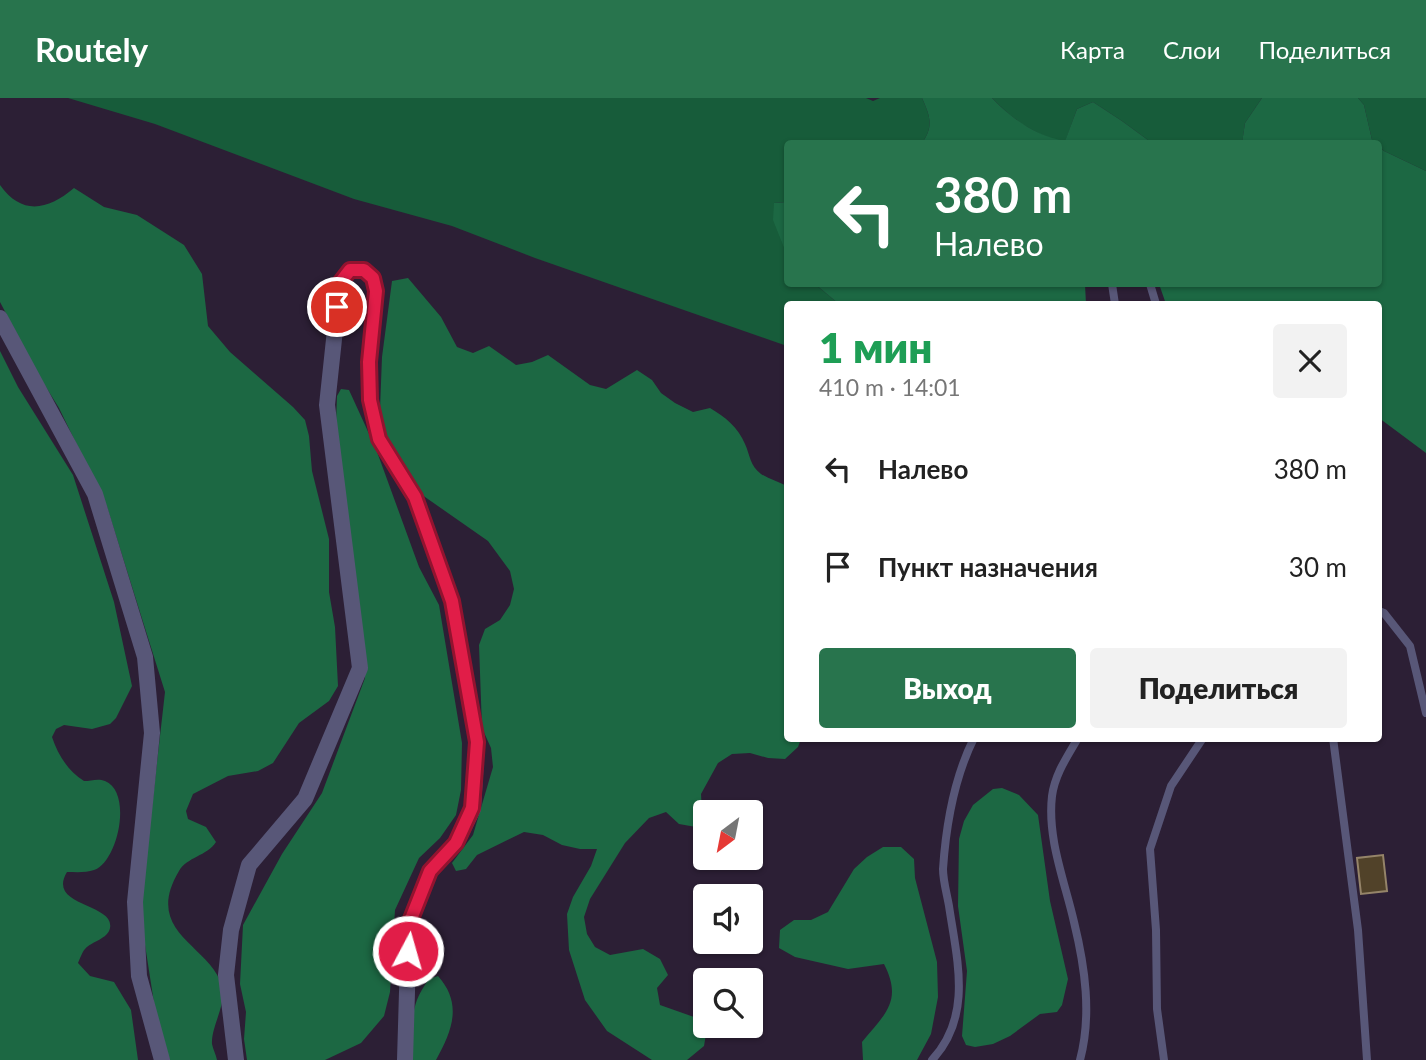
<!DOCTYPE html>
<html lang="ru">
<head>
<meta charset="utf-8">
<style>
	body { margin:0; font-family:Lato,sans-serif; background:#f2f2f2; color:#222; height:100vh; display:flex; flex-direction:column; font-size:26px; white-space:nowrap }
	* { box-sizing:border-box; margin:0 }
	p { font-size:23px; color:#767676 }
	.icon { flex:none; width:38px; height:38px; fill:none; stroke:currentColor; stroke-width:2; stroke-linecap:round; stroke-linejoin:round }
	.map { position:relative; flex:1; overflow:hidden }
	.details { position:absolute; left:784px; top:203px; width:598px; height:441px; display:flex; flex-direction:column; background:#fff; border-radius:7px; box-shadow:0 2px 5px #0004 }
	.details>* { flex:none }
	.top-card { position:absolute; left:784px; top:42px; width:598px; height:147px; border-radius:7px; box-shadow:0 2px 5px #0004; background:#28744d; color:#fff; overflow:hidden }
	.needle { width:46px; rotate:212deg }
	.controls { position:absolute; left:693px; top:702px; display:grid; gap:14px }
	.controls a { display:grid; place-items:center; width:70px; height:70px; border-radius:7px; background:#fff; box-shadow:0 2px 5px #0004; font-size:35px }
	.pin { position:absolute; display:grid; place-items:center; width:60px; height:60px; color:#fff; margin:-30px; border:4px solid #fff; border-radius:50%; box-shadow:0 2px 7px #0007 }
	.me { position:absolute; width:77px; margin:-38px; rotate:6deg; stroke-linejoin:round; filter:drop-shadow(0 0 5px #0008) }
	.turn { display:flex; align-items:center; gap:24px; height:147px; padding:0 35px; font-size:32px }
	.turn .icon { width:91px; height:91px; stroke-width:2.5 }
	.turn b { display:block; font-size:49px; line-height:60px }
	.round { display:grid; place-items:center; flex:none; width:74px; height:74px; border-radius:7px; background:#f2f2f2 }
	.summary { display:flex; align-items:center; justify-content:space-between; height:119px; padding:0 35px }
	h1 { font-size:42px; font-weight:800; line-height:52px; color:#1e9e55 }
	.button { display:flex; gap:14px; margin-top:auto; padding:14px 35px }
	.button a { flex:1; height:80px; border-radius:7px; background:#28744d; color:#fff; font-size:28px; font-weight:800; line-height:80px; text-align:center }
	.button a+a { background:#f2f2f2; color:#222 }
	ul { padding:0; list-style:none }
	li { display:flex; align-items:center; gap:21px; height:98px; padding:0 35px }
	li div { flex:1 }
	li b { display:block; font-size:26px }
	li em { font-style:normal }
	header { display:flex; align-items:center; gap:42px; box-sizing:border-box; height:98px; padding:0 35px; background:#28744d; color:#fff }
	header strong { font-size:33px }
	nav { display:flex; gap:38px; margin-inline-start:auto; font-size:24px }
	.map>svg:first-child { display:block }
	.green { fill:#175c3a }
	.forest { fill:#1c6843 }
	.building { fill:#514229; stroke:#958469; stroke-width:2 }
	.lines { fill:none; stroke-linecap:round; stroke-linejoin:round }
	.lane { stroke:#585778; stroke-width:8 }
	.street { stroke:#585778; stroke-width:16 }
	.route-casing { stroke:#92132f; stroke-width:18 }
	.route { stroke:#e11d48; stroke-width:12 }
</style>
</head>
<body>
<header>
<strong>Routely</strong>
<nav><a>Карта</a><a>Слои</a><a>Поделиться</a></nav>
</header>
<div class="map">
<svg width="1426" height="962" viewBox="0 0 1426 962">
	<rect width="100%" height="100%" fill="#2c1f35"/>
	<path class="green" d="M68,0H866L873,3L880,0H922C930,18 934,28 922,45L788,46L787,104L774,105L787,157L788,186H815L839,206H788L787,248L535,160L452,128L354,101L155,26Z
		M992,0H1262L1245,25L1242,46L1152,45L1122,23L1093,4L1077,11L1065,44C1036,38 1012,21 992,0Z
		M1358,0H1426V73L1384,53L1379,49V46L1372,42L1364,7Z"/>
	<path class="forest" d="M922,0H992C1012,21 1036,38 1065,43L1077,11L1093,4L1122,23L1152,45H922C934,28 930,18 922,0Z
		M1262,0H1358L1364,7L1372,42L1375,45H1242L1245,25Z
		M1379,49L1384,53L1426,73V355L1379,320V206H1166L1159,186H1379Z
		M0,87C22,118 48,112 74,90L104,109L137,117L184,147L202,176L208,228L230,254L293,309L305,322L309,338L312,373L329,441V494L335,529L338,588L329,603L299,625L273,665L258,673L228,678L193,696L186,713L188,721L206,729L216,744C207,758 187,759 179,773C142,835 211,847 222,888C227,906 211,928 212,946C213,951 216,957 217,962H170L159,937L143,834L142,797L165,594L107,409L59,310L39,278L0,204Z
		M787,104H788L787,157L773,122L774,105Z
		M408,180L441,219L457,249L473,255L489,248L516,267L532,264L548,257L590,287L606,291L637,272L652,282L661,295L675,305L693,314L710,310C725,319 738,329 745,346C750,357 750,368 761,376C769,381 779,384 787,388L788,640L801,641L798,649L785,661L768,660L750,655L732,656L718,665L701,696L702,713L696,729L679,726L666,714L649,720L625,745L590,801L584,819L587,836L595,849L610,857L643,851L660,861L668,877L657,890L660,907L694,919L707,930L704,948L687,962H652L607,933L585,902L569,852L567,816L573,799L591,768L597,751H580L562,747L543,737L524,734L477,757L466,771L456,773L452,765L473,737L493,669L491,650L482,630L479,547L485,531L500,522L510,507L514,491L510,473L488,443L415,392L388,345L380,311L382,259L392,183Z
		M815,186H1085L1086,206H839Z
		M0,253L18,289L73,377L114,504L132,588L116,620L110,626L92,631L64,627L56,631L52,639C58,657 68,673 84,683C91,683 98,680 105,683C133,694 118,764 94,772C86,775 75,774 67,774C46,809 115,805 110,830C108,841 92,843 85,851C82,854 80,861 78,865L90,878L114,884L131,912L138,962H0Z
		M341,291L349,292L376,351L419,469L439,507L462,645L461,692L456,717L440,740L419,760L395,812L390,894L384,918L361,945L325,962H247L244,941L246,914L240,886L243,827L282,756L322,695L365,580L360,516L336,325L337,298Z
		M1002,690L1019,697L1038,717L1050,803L1068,881L1062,907L1057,914L1040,916L1010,938L993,946L975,949L966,947L962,938L967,873L958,808L959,741L964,723L973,707L993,691Z
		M883,749H901L914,761L915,780L937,864L938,899L931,936L917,962H863L862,944C885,916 903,903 884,866L848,871L795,859L779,850L780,832L794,822H811L828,814L854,771L867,759Z
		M438,878C463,906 452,933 436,962H412C415,927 406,912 429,881Z"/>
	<path class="building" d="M1383,757L1387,793L1361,796L1357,760Z"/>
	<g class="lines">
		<path class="lane" d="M1112,186L1115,206
			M1150,186L1156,206
			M1379,513L1384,515L1410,548L1426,615
			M1078,640C1067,659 1055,676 1052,698C1047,741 1065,784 1074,824C1085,869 1092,917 1080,962
			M1333,640L1358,832L1367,962
			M932,962C973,918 957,862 949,808C947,796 943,783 943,771C946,727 954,680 974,640
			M1164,962L1157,911L1156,832L1150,751L1171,688L1203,640"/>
		<path class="street" d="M0,220L95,396L145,559L152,635L135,804L139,878L162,962
			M236,962L226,877L231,832L249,767L305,701L360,570L327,307L340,185L350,172H364L373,180L376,193L369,264L370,302L379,341L415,399L452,503L477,644L473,711L456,745L430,773L409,826L405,962"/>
	</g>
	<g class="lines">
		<defs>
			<path id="route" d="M337,209L340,185L350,172H364L373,180L376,193L369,264L370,302L379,341L415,399L452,503L477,644L472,710L456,745L430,773L409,826L408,853"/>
		</defs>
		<use href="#route" class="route-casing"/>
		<use href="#route" class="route"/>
	</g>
</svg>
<div class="controls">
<a><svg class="needle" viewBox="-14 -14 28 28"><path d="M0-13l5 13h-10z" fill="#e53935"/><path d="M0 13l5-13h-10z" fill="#767676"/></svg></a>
<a><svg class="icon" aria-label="sound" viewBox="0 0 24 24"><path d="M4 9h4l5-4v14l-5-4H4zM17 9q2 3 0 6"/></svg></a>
<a><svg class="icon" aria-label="search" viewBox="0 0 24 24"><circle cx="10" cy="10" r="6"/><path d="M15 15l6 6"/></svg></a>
</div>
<div class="pin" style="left:337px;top:209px;background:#d93025"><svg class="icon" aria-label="arrive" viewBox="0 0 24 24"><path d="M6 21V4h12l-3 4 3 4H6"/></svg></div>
<svg class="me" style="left:408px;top:853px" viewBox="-20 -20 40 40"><circle r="17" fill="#e11d48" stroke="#fff" stroke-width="3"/><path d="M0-11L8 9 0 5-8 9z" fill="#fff"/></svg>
<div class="top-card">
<div class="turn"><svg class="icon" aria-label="left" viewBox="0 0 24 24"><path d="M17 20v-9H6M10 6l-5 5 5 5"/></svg><div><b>380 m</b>Налево</div></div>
</div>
<section class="details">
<div class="summary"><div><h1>1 мин</h1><p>410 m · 14:01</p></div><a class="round"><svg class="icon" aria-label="close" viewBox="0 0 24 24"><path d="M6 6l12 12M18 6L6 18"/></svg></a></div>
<ul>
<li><svg class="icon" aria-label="left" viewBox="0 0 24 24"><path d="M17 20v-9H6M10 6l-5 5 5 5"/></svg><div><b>Налево</b></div><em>380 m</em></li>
<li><svg class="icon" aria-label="arrive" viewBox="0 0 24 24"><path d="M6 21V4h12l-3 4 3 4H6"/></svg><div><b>Пункт назначения</b></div><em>30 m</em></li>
</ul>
<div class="button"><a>Выход</a><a>Поделиться</a></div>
</section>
</div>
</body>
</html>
